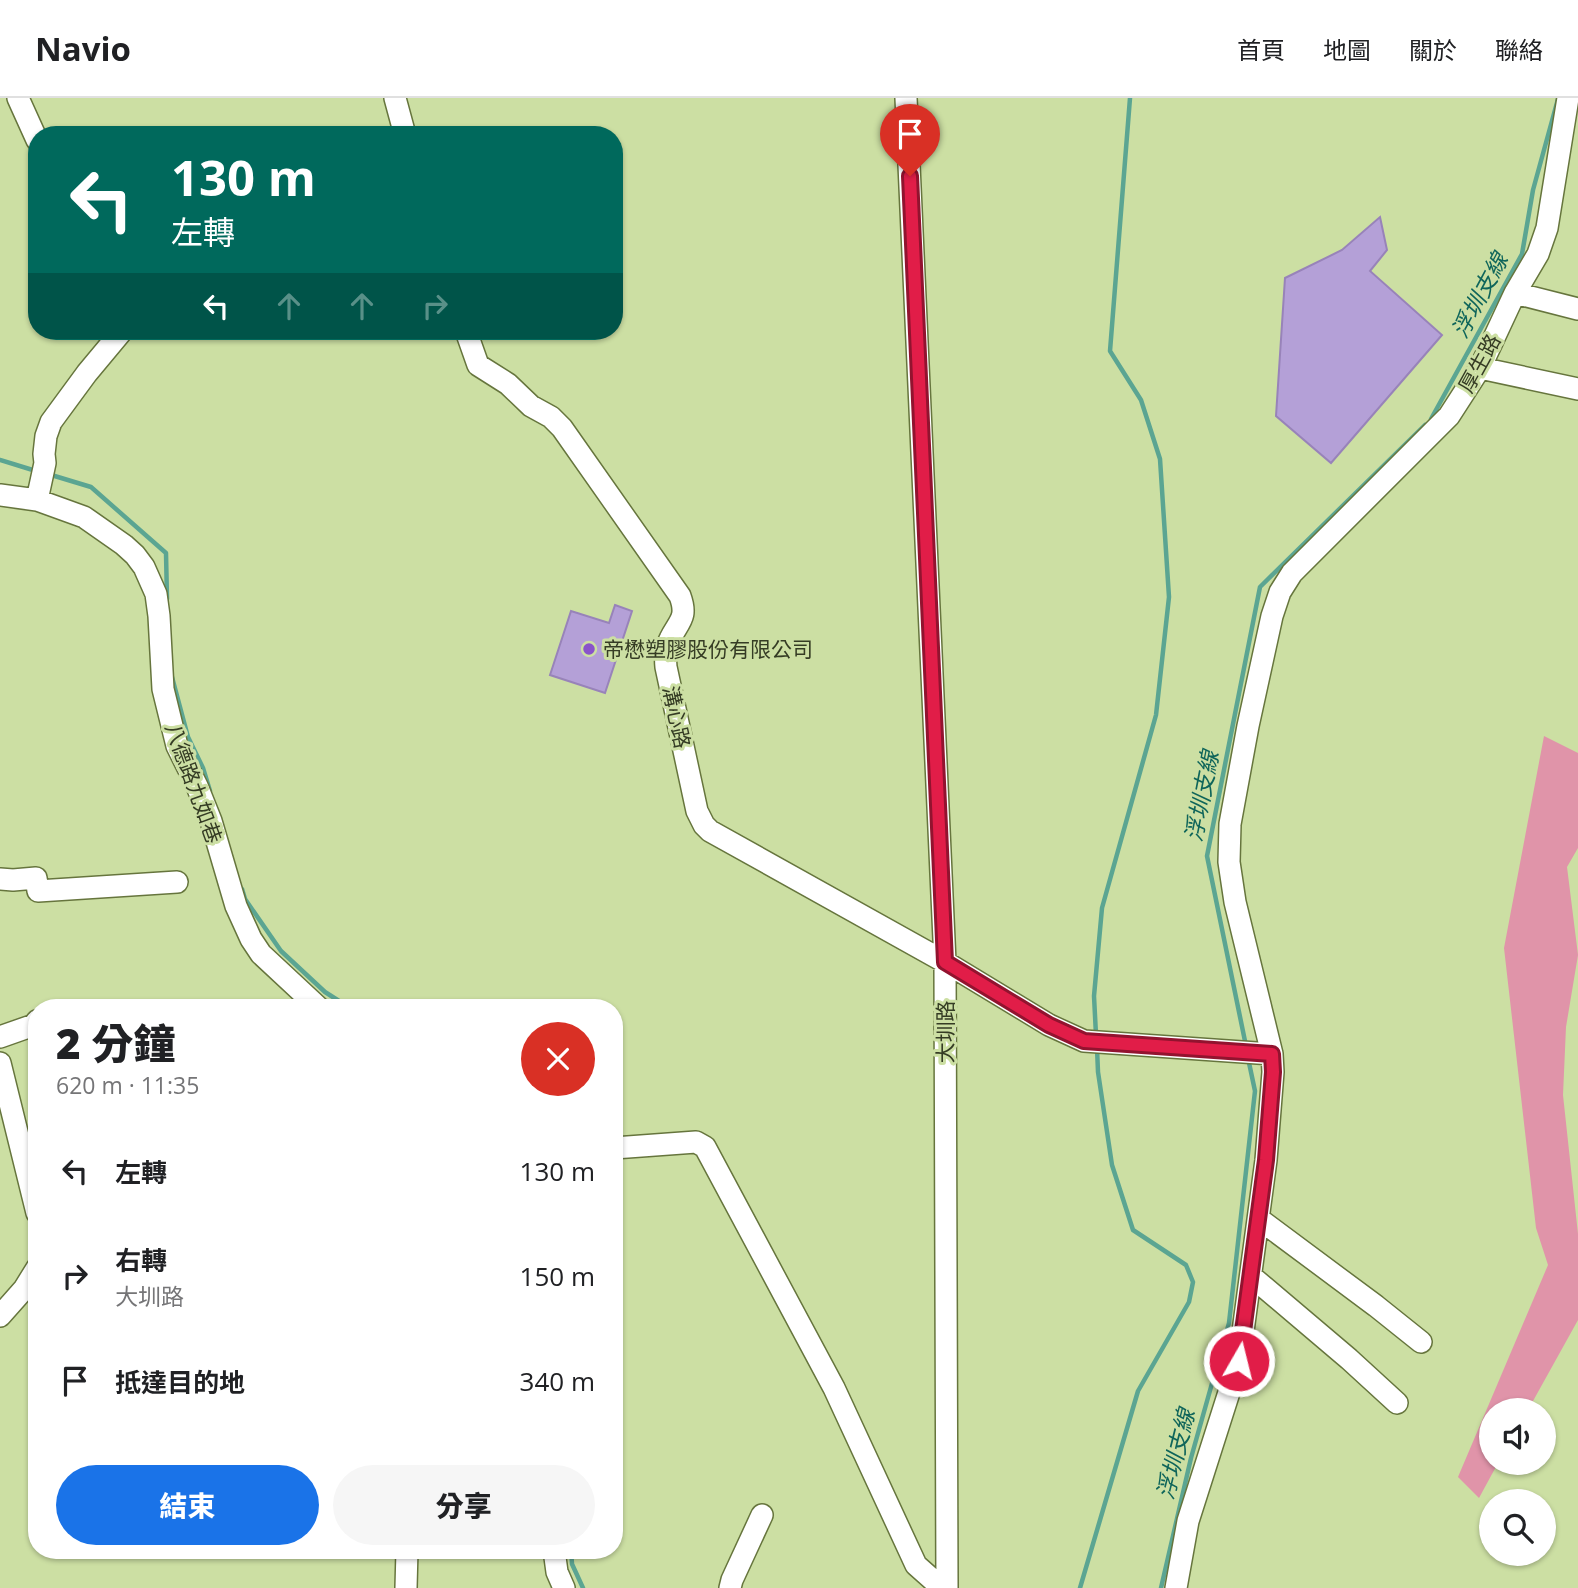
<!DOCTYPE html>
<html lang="zh-TW">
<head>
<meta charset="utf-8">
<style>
	body { margin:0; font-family:"Open Sans","Noto Sans TC",sans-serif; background:#f6f6f6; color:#202124; height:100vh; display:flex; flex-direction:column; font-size:26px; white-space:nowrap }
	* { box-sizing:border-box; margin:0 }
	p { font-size:23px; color:#757577 }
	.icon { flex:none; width:38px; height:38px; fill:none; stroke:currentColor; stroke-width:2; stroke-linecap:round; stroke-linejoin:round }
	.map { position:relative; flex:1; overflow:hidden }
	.sheet { position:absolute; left:28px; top:901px; width:595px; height:560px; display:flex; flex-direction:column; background:#fff; border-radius:28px; box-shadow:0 2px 5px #0004 }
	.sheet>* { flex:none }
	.hud { position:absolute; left:28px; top:28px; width:595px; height:214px; border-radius:28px; box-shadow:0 2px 5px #0004; background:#00695c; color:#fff; overflow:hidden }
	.buttons { position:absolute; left:1479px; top:1300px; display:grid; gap:14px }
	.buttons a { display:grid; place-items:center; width:77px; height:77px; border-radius:50%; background:#fff; box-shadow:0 2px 5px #0004; font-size:35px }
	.pin { position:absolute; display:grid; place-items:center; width:60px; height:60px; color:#fff; margin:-72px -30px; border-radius:50% 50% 50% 0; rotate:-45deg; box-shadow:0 0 7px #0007 }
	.pin .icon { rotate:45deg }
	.me { position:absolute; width:77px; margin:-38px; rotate:8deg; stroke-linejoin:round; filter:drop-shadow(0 0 5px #0008) }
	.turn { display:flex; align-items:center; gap:24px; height:147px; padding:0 28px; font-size:32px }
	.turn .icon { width:91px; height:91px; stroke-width:2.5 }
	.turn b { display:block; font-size:49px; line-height:60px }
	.lanes { display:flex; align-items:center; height:66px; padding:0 28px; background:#0003; justify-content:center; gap:35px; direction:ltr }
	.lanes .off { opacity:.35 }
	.round { display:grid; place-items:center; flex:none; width:74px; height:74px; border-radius:37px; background:#f6f6f6 }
	.summary { display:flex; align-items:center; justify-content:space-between; height:119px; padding:0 28px }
	h1 { font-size:42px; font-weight:800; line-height:52px }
	.primary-button { display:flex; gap:14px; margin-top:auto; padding:14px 28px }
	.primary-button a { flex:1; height:80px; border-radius:42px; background:#1a73e8; color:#fff; font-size:28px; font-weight:800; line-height:80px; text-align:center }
	.primary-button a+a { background:#f6f6f6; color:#202124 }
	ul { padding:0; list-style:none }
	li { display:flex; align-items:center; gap:21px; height:105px; padding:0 28px }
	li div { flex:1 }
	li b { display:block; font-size:26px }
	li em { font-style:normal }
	header { display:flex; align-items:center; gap:42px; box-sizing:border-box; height:98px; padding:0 35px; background:#fff; border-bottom:2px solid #e0e0e0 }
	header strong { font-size:33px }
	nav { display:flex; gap:38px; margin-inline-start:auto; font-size:24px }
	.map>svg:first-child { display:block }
	.green { fill:#e094a9 }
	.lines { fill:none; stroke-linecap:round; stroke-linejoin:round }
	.stream { stroke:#5ba592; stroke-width:4.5 }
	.building { fill:#b4a0d7; stroke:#9883b9; stroke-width:2 }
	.minor-casing { stroke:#66753d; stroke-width:24 }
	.minor { stroke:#fff; stroke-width:21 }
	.route-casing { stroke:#92132f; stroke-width:18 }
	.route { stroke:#e11d48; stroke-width:12 }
	.poi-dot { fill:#8953ca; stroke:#ccdfa3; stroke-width:2.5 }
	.labels { text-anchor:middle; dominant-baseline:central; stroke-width:6; stroke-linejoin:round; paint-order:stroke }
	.street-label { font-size:21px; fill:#353c24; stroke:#ccdfa3 }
	.poi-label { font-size:21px; fill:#353c24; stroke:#ccdfa3; text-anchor:start }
	.water-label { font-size:23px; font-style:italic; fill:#0f655a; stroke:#ccdfa3 }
</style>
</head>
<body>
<header>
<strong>Navio</strong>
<nav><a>首頁</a><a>地圖</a><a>關於</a><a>聯絡</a></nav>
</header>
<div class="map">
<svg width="1578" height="1490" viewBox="0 0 1578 1490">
	<rect width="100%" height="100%" fill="#ccdfa3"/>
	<path class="green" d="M1544,638L1578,655V750L1567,769L1578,857L1566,929L1563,997L1578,1136V1222L1528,1312H1491V1365H1498L1479,1400L1458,1379L1548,1167L1536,1130L1504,850Z"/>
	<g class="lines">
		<path class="stream" d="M1431,321L1522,156L1533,92L1558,1
			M0,362L36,373
			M48,376L91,389L166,455L167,501
			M172,579L188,639L203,670L210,693
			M242,791L245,801L281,853L325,894L350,910
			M1096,937L1094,898L1102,810L1156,617L1169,499L1160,361L1141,302L1110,253L1130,0
			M1246,948L1207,758L1260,489L1425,327
			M571,1452L572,1466L583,1490
			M1080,1490L1138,1293L1189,1204L1193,1184L1186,1167L1133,1132L1112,1067L1098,974L1097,950
			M1161,1490L1191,1360L1229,1225L1255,993L1248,960"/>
	</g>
	<path class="building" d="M1380,119L1387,152L1370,173L1442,237L1331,365L1276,318L1285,180L1342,152Z
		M615,507L632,513L605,595L550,577L571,513L609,525Z"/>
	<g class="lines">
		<defs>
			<path id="minor" d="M18,0L37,42
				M395,0L405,37
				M906,0L945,864L947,1490
				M1515,195L1578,211
				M466,233L478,267L508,286L531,308L551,319L562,330L680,498C688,520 679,523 670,541C665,550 665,559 666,569L697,713L704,727L710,733L945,864L1049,927L1084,943L1272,956
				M1480,270L1578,291
				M0,397L37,402L84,419L124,447L135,457L144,469L156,496L159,518L163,591L177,648L197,688L211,723L236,808L251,841L261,856L319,910
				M37,402L45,365L44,356L46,338L51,324L87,275L122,233
				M0,781L13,782L36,780L38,793L177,784
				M0,939L34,927L37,923
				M0,965L37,1115
				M614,1050L696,1044L705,1049L834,1290L916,1467L942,1490
				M1259,1121L1376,1208L1421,1244
				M1251,1178L1349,1261L1397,1305
				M0,1218L24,1191L37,1170
				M554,1452L557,1474L564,1490
				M406,1490L407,1452
				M730,1490L732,1482L762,1417
				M1176,1490L1188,1423L1239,1263L1266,1062L1273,974L1272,956L1235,804L1229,764L1230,726L1248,628L1272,518L1280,494L1292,475L1449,318L1480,270L1515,195L1538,156L1547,130L1568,0"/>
		</defs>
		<use href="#minor" class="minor-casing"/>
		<use href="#minor" class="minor"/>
	</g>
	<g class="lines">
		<defs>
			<path id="route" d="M910,78L945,864L1049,927L1084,943L1272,956L1273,974L1266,1062L1239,1263"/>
		</defs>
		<use href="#route" class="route-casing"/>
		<use href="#route" class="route"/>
	</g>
	<circle class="poi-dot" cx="589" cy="551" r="7"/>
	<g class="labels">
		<g class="street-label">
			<text transform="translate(1479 265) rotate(-61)">厚生路</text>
			<text transform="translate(677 619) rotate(78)">溝心路</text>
			<text transform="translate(194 685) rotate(70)">八德路九如巷</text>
			<text transform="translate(945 934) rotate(-90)">大圳路</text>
		</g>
		<g class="poi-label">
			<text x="603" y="551">帝懋塑膠股份有限公司</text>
		</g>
		<g class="water-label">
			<text transform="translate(1479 197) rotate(-62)">浮圳支線</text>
			<text transform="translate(1201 698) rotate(-79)">浮圳支線</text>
			<text transform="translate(1175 1356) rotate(-76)">浮圳支線</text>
		</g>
	</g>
</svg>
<div class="buttons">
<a><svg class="icon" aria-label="sound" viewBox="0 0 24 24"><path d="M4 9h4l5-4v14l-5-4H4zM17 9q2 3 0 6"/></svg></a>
<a><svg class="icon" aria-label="search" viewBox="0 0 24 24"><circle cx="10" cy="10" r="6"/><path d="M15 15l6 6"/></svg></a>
</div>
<div class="pin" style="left:910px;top:78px;background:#d93025"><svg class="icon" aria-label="arrive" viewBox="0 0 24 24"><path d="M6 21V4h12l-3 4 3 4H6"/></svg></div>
<svg class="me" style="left:1239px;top:1263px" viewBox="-20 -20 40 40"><circle r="17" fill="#e11d48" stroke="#fff" stroke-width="3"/><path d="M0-11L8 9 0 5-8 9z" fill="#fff"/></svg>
<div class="hud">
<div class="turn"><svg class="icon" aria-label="left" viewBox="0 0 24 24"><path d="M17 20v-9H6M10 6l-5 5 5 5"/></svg><div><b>130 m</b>左轉</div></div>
<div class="lanes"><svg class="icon" aria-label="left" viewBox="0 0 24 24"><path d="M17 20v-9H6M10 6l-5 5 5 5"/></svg><svg class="icon off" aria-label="ahead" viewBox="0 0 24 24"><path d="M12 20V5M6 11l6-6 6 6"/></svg><svg class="icon off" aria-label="ahead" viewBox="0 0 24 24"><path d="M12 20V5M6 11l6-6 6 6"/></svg><svg class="icon off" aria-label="right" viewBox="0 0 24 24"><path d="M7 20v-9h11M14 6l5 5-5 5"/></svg></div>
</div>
<section class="sheet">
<div class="summary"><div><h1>2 分鐘</h1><p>620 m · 11:35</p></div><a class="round" style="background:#d93025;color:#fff"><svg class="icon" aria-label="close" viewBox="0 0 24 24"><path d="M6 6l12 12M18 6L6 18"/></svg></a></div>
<ul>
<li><svg class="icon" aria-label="left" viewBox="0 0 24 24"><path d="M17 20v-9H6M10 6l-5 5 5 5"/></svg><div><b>左轉</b></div><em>130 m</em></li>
<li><svg class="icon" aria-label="right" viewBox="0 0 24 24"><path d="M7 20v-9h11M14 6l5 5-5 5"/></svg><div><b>右轉</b><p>大圳路</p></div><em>150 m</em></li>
<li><svg class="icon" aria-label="arrive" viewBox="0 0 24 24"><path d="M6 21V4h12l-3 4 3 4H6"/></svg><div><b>抵達目的地</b></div><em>340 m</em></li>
</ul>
<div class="primary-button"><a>結束</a><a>分享</a></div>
</section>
</div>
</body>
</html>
